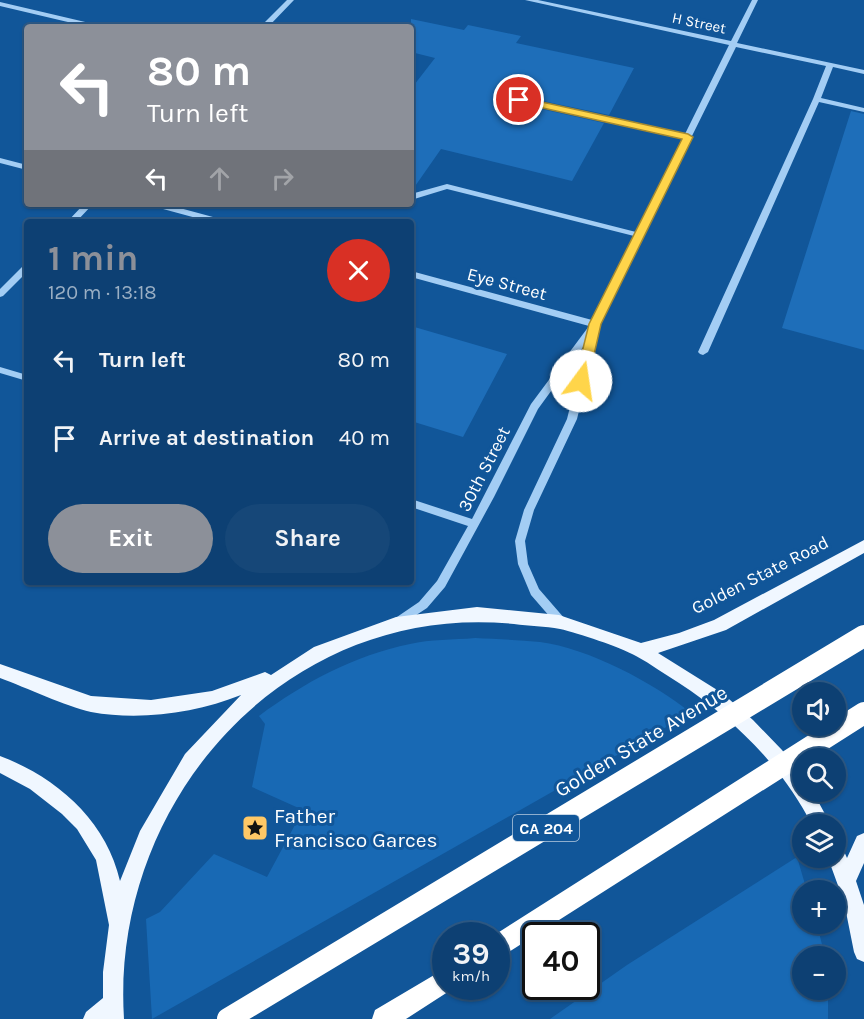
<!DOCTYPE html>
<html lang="en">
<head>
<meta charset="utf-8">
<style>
	body { margin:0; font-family:Karla,sans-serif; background:#164778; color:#f1f3f6; height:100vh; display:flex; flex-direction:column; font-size:22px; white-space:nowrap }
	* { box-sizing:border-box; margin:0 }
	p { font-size:20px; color:#9aafc4 }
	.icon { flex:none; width:33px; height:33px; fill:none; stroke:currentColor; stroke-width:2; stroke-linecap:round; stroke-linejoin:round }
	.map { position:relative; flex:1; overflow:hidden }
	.side { position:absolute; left:24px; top:219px; width:390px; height:366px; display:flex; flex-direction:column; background:#0d4073; border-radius:6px; box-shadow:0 2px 4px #0004,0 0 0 2px #2d5985 }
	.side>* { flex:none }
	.top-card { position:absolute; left:24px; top:24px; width:390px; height:183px; border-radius:6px; box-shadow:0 2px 4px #0004,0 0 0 2px #2d5985; background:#8c9099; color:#fff; overflow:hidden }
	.fabs { position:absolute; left:792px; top:682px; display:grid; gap:12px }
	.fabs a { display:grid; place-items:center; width:54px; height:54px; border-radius:50%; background:#0d4073; box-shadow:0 2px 4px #0004,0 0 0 2px #2d5985; font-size:30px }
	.speed { position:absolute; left:432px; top:922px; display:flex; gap:12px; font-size:30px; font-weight:700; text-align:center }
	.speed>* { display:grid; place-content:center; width:78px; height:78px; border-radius:50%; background:#0d4073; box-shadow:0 2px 4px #0004,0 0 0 2px #2d5985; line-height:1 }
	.speed small { font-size:15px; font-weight:400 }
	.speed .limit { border:3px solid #111; border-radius:9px; background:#fff; color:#111 }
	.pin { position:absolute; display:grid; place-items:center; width:51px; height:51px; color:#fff; margin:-26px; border:3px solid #fff; border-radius:50%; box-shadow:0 2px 6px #0007 }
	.me { position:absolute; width:66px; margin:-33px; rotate:14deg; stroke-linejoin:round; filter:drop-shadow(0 0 4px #0008) }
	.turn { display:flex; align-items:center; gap:21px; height:126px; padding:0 24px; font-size:27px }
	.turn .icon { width:78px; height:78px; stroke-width:2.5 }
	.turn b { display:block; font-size:42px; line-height:51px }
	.lanes { display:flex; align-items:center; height:57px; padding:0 24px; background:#0003; justify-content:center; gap:30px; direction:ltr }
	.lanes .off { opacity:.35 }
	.round { display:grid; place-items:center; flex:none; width:63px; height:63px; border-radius:32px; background:#164778 }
	.head { display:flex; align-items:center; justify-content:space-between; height:102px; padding:0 24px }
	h1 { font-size:36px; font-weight:700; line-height:45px; color:#8c9099 }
	.cta { display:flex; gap:12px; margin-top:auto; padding:12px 24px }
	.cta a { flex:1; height:69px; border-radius:36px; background:#8c9099; color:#fff; font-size:24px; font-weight:700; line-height:69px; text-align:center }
	.cta a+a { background:#164778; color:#f1f3f6 }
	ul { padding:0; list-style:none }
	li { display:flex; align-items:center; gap:18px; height:78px; padding:0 24px }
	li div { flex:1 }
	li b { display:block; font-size:22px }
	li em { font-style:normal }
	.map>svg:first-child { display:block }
	.green { fill:#1869b4 }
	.building { fill:#1e6eb9 }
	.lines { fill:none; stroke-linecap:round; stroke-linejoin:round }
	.minor { fill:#a3cdf4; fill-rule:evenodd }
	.major { fill:#f0f7ff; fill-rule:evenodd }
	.highway { fill:#fff; fill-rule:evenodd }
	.highway-bridge { stroke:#fff; stroke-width:22 }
	.route { fill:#ffd54a; stroke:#a68a30; stroke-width:1.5 }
	.labels { text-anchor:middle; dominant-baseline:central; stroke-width:6; stroke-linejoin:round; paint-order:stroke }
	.far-street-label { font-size:15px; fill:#fff; stroke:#115699 }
	.shield { fill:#115699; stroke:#b8cce0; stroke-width:1.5 }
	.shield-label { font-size:16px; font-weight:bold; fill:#fff }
	.street-label { font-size:18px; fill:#fff; stroke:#115699 }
	.near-street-label { font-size:21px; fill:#fff; stroke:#115699 }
	.near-poi-label { font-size:21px; fill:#fff; stroke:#115699; text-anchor:start }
</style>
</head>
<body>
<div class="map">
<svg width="864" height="1019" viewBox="0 0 864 1019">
	<rect width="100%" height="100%" fill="#115699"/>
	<path class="green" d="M475,638C496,639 519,640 540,642C588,648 654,683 691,713L152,1019L146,919L160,912L214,854L267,877L303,810L252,787L265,724L259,716C303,683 355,655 410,644C430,639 454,640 475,638Z
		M797,857L807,891H802V924H817L825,957H802V990H828V1019H550L627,965Z"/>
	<path class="building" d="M411,19L464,30L468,25L521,36L516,43L634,68L609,115L519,96L513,99L519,104L604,123L572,181L441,149L411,192V89L435,58L411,52Z
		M851,111L864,114V350L782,328Z
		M411,326L507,354L463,437L411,421Z"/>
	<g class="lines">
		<path class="minor" d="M287,0H294L268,27H260Z
			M525,0H538L731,41L752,0H758L737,43L864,70V74L833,67L821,98L864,108V112L819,102L708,352L703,355L700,354L698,352L813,99L826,66L736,47L597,328L599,330L577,419L534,510L525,541L528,564L539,589L565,619L567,622L565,625L561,627L557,625L531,595L518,564L515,541L524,510L567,419L586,343L538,409L494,497L445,587L427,608L398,627L394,625L392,622L394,619L419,602L437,581L468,526L411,507V499L472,519L531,404L589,326L411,277V271L592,320L634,236L447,189L411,200V194L447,184L636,232L683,138L519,102L515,100L519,98L685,134L729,45Z
			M0,2L98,25L102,27H89L0,6Z
			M0,158L27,165V170L0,163Z
			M84,204H93L76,222H67Z
			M151,204H165L224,220L225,222H211L152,206Z
			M27,264V272L3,296L0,297V289L24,265Z
			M0,367L27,375V381L0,373Z"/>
		<path class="major" d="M864,540V553L726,630L658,653L722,693L753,720L782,750L802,776V792H813L831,825H812C782,766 734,719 679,683C664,674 651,664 636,656C620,647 578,633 560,629C545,626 529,626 514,624C288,601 110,799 124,1019H83L86,1012L103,998V972L109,925L96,860L77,829L62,814L30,789L0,773V756C56,777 106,820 120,881L140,831L185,754L241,695C196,713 140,721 91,712C65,706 27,688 0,678V664L91,696L151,700L212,691L265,672L271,675L314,647L396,617L477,607L559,615L641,643L679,633L714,620Z
			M864,833V863L856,881L864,905V962L857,959L854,952L844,902L828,858H836V846L843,849L847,858L857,836Z"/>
		<path class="highway" d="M446,968V987L454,988L406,1019H372L375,1010Z"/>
		<path class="highway-bridge" d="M496,947L864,713
			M228,1019L864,636"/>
	</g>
	<path class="route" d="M519,97L688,134L693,137L601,324L588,381L581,385L575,381L589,324L682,139L516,102L514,100Z"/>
	<defs>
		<symbol id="sight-square" viewBox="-11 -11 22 22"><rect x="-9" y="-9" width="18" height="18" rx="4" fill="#ffc866" stroke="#115699"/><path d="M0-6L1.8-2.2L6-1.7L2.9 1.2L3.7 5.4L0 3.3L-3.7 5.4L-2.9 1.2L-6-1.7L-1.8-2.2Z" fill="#111"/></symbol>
	</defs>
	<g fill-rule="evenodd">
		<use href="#sight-square" x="240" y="813" width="30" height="30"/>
	</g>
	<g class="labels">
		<g class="far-street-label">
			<text transform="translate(699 23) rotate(12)">H Street</text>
		</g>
		<rect class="shield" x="513" y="815" width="66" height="26" rx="4.5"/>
		<g class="shield-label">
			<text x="546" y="828">CA 204</text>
		</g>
		<g class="street-label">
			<text transform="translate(507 284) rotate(15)">Eye Street</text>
			<text transform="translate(484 469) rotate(-63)">30th Street</text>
			<text transform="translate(760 575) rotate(-27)">Golden State Road</text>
		</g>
		<g class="near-street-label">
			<text transform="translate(641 741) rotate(-31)">Golden State Avenue</text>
		</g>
		<g class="near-poi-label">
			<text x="274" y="816">Father<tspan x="274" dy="24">Francisco Garces</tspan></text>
		</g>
	</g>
</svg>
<div class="fabs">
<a><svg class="icon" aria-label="sound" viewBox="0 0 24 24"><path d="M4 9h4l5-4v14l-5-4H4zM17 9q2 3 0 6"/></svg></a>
<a><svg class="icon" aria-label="search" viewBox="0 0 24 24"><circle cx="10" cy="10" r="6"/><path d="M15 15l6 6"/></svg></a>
<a><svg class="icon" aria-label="layers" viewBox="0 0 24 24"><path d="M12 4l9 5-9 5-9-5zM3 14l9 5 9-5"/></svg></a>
<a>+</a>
<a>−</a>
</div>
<div class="speed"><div>39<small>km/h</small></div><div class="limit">40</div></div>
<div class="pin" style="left:519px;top:100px;background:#d93025"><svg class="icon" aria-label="arrive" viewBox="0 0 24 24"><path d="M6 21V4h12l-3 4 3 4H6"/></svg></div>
<svg class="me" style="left:581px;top:381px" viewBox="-20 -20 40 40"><circle r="19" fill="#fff"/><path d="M0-13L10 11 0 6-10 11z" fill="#ffd54a"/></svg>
<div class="top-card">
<div class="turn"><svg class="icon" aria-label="left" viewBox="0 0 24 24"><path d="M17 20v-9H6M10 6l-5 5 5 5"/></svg><div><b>80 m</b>Turn left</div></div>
<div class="lanes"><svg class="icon" aria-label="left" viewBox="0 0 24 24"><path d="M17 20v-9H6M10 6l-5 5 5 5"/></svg><svg class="icon off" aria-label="ahead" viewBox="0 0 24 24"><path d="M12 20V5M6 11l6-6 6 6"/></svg><svg class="icon off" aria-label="right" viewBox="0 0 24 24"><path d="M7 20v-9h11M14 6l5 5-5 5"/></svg></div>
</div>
<section class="side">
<div class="head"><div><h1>1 min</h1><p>120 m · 13:18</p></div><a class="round" style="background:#d93025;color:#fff"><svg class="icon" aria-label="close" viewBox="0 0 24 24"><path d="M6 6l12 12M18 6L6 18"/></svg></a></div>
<ul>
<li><svg class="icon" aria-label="left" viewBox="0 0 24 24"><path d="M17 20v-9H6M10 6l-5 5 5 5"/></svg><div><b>Turn left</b></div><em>80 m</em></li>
<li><svg class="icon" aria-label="arrive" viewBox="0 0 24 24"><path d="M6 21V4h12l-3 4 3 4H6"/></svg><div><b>Arrive at destination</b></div><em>40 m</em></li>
</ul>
<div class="cta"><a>Exit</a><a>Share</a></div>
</section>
</div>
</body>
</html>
